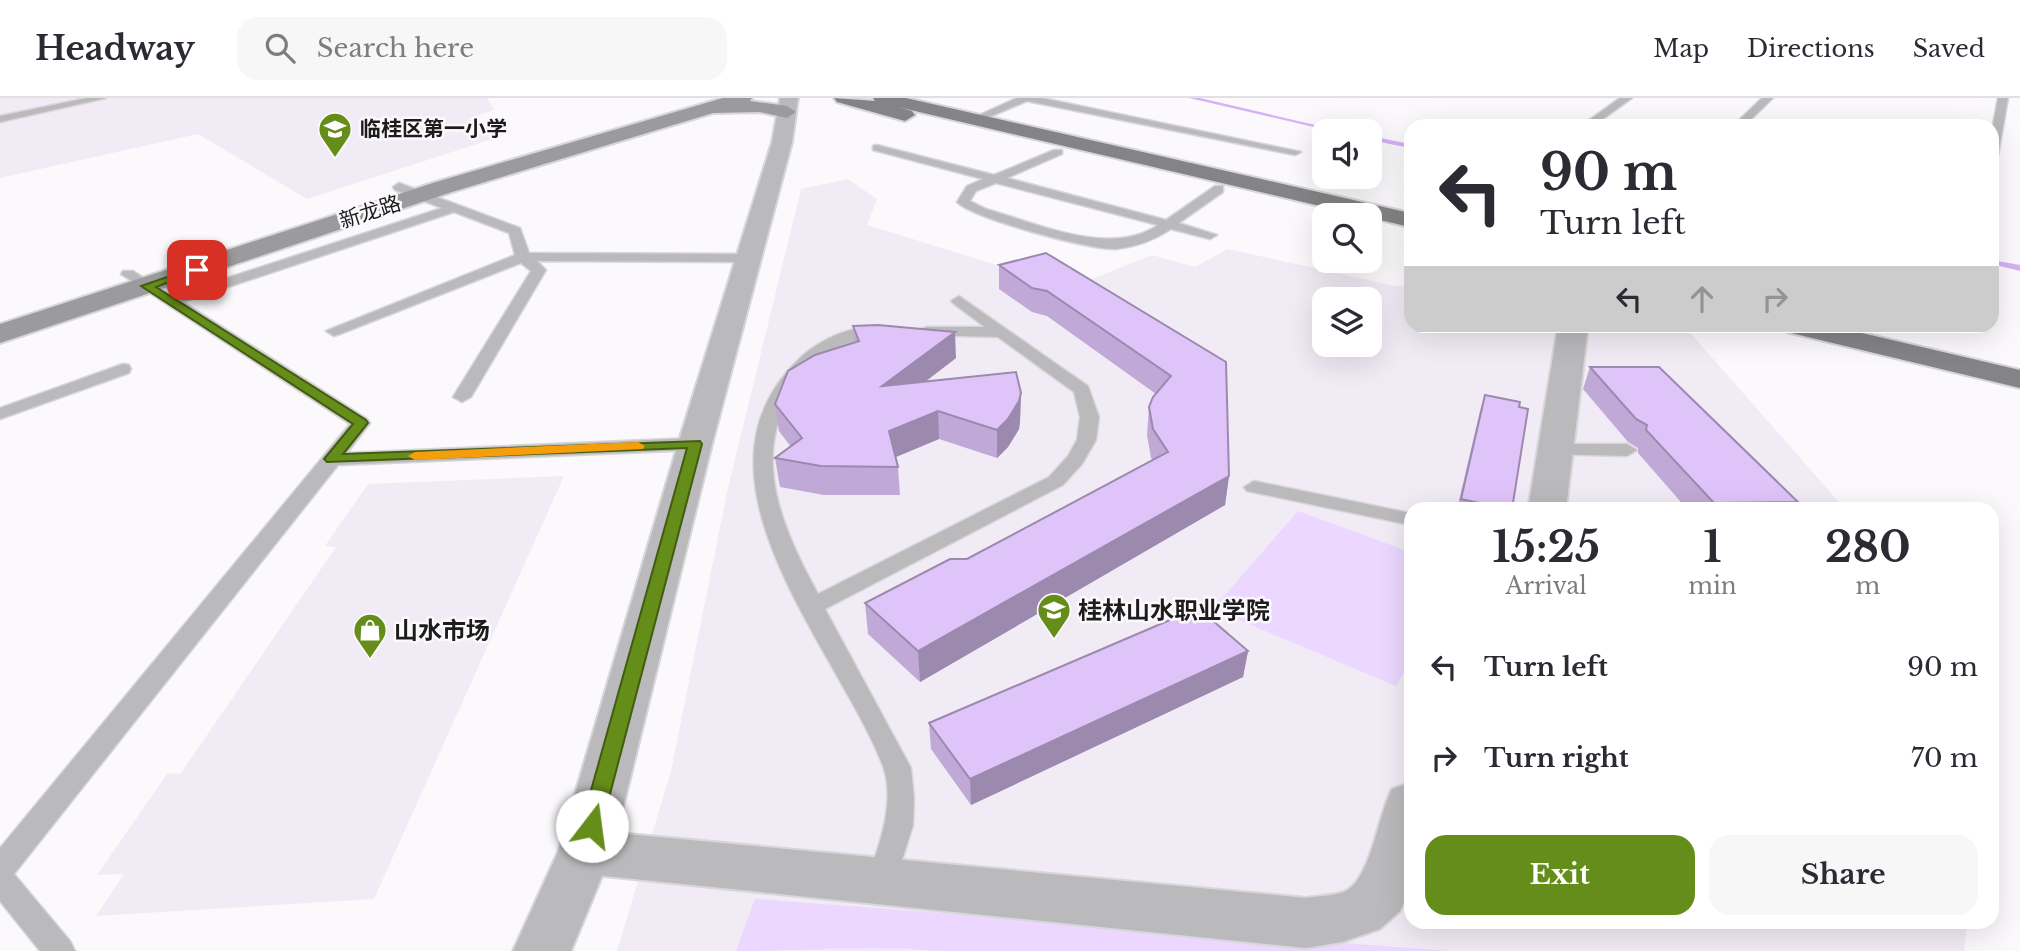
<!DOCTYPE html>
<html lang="en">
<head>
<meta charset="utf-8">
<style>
	body { margin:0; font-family:"Libre Baskerville","Noto Sans SC",serif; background:#f7f7f7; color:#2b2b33; height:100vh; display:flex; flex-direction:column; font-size:26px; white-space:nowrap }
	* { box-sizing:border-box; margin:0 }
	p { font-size:23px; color:#7c7c81 }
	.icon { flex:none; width:38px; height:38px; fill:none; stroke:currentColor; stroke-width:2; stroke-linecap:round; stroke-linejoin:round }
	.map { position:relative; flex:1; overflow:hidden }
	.details { position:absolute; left:1404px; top:404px; width:595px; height:427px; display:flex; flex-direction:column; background:#fff; border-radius:21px; box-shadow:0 7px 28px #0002 }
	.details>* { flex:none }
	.top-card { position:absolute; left:1404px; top:21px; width:595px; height:214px; border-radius:21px; box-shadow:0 7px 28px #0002; background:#fff; color:#2b2b33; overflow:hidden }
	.buttons { position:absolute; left:1312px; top:21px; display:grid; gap:14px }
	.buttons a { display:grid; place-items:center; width:70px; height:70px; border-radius:14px; background:#fff; box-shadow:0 7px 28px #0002; font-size:35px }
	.pin { position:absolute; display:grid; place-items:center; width:60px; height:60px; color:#fff; margin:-30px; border-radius:14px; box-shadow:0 4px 10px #0006 }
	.me { position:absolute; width:77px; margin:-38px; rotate:15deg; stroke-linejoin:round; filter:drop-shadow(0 0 5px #0008) }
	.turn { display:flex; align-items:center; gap:24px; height:147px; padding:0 21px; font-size:32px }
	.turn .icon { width:91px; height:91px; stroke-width:2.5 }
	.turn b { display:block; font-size:49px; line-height:60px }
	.lanes { display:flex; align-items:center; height:66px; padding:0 21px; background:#0003; justify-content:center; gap:35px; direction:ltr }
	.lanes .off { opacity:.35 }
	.eta { display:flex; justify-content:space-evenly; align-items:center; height:119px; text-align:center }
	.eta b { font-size:42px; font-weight:800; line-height:49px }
	.action { display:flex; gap:14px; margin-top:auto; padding:14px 21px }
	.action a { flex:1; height:80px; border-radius:21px; background:#658d19; color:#fff; font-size:28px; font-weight:800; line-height:80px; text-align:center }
	.action a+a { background:#f7f7f7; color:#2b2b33 }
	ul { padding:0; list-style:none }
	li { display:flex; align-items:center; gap:21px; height:91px; padding:0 21px }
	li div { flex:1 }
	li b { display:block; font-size:26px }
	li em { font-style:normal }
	header { display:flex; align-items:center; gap:42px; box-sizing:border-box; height:98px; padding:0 35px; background:#fff; border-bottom:2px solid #e1e1e2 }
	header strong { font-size:33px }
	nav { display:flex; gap:38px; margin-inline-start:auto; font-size:24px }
	.search { width:490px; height:63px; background:#f7f7f7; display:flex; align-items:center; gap:18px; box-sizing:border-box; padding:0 24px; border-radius:21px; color:#7c7c81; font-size:26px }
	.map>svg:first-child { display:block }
	.built { fill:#f0ebf5; fill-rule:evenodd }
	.green { fill:#ebd7ff }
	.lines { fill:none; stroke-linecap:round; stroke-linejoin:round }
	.stream { fill:#d5b2f7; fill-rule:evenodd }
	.service-casing { stroke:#d7d6d8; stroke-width:3 }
	.minor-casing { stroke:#d7d6d8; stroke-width:4 }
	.tertiary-casing { stroke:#d7d6d8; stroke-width:4 }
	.secondary-casing { stroke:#d7d6d8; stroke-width:4 }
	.primary-casing { stroke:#d7d6d8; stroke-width:4 }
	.service { fill:#bab9bb; fill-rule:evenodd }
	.minor { fill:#bab9bb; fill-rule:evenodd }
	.tertiary { fill:#bab9bb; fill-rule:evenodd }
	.secondary { fill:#9b9a9c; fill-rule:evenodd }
	.primary { fill:#848385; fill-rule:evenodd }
	.wall { fill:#c0a9d6 }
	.shaded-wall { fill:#9c89ae }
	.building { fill:#dfc4f9; stroke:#9c89ae; stroke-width:2 }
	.route { fill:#658d19; stroke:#425c10; stroke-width:2 }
	.slow { fill:#f59e0b }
	.labels { text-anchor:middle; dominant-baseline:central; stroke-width:5; stroke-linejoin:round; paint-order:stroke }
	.far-poi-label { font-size:21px; font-weight:bold; fill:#1d1c1d; stroke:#fbf9fc; text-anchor:start }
	.far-street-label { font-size:21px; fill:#1d1c1d; stroke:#fbf9fc }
	.poi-label { font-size:24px; font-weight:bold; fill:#1d1c1d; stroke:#fbf9fc; text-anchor:start }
</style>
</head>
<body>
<header>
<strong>Headway</strong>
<div class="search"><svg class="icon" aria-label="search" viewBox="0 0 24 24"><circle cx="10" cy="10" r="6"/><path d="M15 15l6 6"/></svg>Search here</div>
<nav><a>Map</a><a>Directions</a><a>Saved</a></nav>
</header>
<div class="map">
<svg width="2020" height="853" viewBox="0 0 2020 853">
	<rect width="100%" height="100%" fill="#fbf9fc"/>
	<path class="built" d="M0,0H487L494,12L468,21L511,35L307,101L198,36L0,80Z
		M848,81L877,101L867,127L1026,176L1082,185L1152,157L1195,169L1228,151L1395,188H1410V228L1685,229L1845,411H1410V824H1967L1964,853H617L671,673L728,390L801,91ZM1325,201H1370V247H1325Z
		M564,378L374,801L96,818L124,776L97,777L167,676L181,675L336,449L325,448L368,386Z"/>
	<path class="green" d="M1298,413L1410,454V564L1396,588L1213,511Z
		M755,801L1450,853H941C873,847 805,853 736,853Z"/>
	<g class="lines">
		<path class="stream" d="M1189,0H1200L1341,33H1331Z
			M1370,38L1410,46V50L1370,42Z
			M1992,162L2020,167V173L1992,166Z"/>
		<defs>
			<path id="service" d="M87,0H106L0,24V18Z
				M1017,0H1042L1301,54L1295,57L1027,3L975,25L966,23Z
				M1620,0H1632L1593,28H1581Z
				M1762,0H1773L1744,28H1733Z
				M1998,0H2008L1998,57L1992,60V32Z
				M877,47L994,77L1054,52H1062V56L1007,80L1166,122L1215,88H1223V94L1179,125L1217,137L1210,141L1171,131C1154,142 1136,149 1116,151C1092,153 972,120 957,104L967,88L983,81L873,52V48ZM996,85L1158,127C1111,160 1036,125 986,111L970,103L976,93Z
				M399,85L520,130L529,155L749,156L756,160L749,164L537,163L546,172L471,299L462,304L453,299L531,173L521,165L340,236L334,238L326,233L515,157L509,135L454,114L183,204L367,321L370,325L347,355L695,340L704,346L695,352L338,367L14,776L70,843L75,853H40L0,803V750L350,326L121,176L123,173H133L172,198L442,110L395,92L393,89Z
				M959,198L1088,288L1099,319L1096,342L1082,366L1063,387L825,511L911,670L914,701L913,727L893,791L882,795L871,791L867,782C879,748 896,704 883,668C837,550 676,379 799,261C820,241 858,223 887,231V237C869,242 852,241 835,250C816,260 801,276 791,295C751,363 784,433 818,496L1049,379L1068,358L1077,342L1080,319L1074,294L998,239L921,237V231L927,229H985L954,206L951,203Z
				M123,266L129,267L131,271L129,275L0,321V310Z
				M1555,346H1627L1637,352L1627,358L1548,356L1545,352L1548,348Z
				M1254,383L1410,415V427L1247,393L1244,389Z"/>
			<path id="minor" d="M1558,228H1588L1566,411H1528Z
				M1410,685V791L1400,813L1380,831L1342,844L1306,850L585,776L566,770L558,754L566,738L585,732L1306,800C1318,798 1333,798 1344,794C1371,783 1378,716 1392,691Z"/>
			<path id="tertiary" d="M780,0H798L792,44L712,346L612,754L571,853H513L558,754L678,346L772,44Z"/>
			<path id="secondary" d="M723,0H752L750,3L787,8L796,14L787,20L760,14L713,15L452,94L0,245V226L436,84Z"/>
			<path id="primary" d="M834,0L875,3L873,0H906L1410,115V129L898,9L912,13L915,17L905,23L837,4Z
				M1783,228H1832L2020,272V290L1787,234Z"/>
		</defs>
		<use href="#service" class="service-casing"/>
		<use href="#minor" class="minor-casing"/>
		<use href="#tertiary" class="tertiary-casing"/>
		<use href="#secondary" class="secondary-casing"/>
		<use href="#primary" class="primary-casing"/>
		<use href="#service" class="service"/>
		<use href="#minor" class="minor"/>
		<use href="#tertiary" class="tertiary"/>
		<use href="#secondary" class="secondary"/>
		<use href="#primary" class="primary"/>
	</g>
	<path class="wall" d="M999,167L1226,264L1229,378L1225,407L920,584L868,536L865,505L967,461L1153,362L1151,360L1147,337L1149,309L1156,296L1047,218L1032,214L999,191Z
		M853,228L956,260L925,284L1021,295L1020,323L1019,331L1008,349L997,360L939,341L896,359L898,369L900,397H824L780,389L775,360L791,349L779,333L775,306L855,245Z
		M1590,269L1798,404L1795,411H1687L1638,355V350L1628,344L1583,291Z
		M1485,297L1512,411H1457L1480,313Z
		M1248,553L1243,579L971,707L931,651L929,625Z"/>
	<path class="shaded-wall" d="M955,234L956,260L884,315L882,288Z
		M1021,295L1020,323L1019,331L1008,349L997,360V332Z
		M938,313L939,341L891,361L889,333Z
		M1229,378L1225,407L920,584L918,553Z
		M1248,553L1243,579L971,707L970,681Z"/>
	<path class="building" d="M1046,155L1226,264L1229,378L918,553L865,505L950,461H967L1168,354L1153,331L1149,309L1153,299L1171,278L1047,193L1032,190L999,167Z
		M878,227L955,234L882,288L1016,274L1021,295L1019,303L1008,321L997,332L938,313L889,333L898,369L821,368L775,360L802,340L775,306L788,273L815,257L859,243L853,228Z
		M1590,269H1659L1798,404L1714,405L1646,332L1647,327L1636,321Z
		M1485,297L1520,304L1519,309L1528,311L1512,411H1507L1461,401Z
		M1198,510L1248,553L970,681L929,625Z"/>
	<path class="route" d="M193,170L202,172L156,189L366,322L368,325L343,356L700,343L702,346L600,734L592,737L584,734L581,728L687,350L327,364L324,361L353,326L141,188Z"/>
	<path class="slow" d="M638,344L645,348L643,351L415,362L408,358L415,354Z"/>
	<defs>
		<symbol id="school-pin" viewBox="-11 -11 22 30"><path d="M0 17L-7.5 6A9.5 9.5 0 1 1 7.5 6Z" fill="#658d19" stroke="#fbf9fc"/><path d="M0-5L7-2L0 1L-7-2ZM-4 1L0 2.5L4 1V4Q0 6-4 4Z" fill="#fff"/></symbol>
		<symbol id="university-pin" viewBox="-11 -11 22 30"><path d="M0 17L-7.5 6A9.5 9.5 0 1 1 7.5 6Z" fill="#658d19" stroke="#fbf9fc"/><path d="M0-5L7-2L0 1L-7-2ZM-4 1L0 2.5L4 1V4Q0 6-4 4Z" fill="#fff"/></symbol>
		<symbol id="shop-pin" viewBox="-11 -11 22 30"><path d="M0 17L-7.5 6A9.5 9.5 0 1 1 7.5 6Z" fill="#658d19" stroke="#fbf9fc"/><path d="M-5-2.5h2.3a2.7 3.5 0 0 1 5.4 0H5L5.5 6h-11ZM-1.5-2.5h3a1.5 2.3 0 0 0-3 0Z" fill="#fff"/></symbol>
	</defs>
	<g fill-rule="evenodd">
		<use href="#school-pin" x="316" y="12" width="38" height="52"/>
		<use href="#university-pin" x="1035" y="493" width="38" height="52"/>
		<use href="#shop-pin" x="351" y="513" width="38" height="52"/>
	</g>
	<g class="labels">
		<g class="far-poi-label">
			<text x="360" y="31">临桂区第一小学</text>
		</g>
		<g class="far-street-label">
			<text transform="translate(370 114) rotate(-18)">新龙路</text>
		</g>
		<g class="poi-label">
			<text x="1078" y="512">桂林山水职业学院</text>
			<text x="394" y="532">山水市场</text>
		</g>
	</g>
</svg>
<div class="buttons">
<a><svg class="icon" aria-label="sound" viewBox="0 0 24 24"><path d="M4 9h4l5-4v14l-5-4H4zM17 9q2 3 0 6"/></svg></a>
<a><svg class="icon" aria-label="search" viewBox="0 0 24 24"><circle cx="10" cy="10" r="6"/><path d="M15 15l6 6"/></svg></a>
<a><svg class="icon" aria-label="layers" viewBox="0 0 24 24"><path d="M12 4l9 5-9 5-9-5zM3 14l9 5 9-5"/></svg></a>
</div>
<div class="pin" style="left:197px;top:172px;background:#d93025"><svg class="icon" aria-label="arrive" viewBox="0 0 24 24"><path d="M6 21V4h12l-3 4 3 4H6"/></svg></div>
<svg class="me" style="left:592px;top:728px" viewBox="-20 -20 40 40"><circle r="19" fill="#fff"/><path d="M0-13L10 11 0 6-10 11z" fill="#658d19"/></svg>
<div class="top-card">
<div class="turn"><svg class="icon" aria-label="left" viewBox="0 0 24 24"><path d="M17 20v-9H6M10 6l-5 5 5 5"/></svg><div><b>90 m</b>Turn left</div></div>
<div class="lanes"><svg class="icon" aria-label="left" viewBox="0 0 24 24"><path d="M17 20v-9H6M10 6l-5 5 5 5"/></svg><svg class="icon off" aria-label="ahead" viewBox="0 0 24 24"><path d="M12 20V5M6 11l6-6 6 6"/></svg><svg class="icon off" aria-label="right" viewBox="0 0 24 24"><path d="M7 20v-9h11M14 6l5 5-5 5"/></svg></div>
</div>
<section class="details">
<div class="eta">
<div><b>15:25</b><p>Arrival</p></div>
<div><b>1</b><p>min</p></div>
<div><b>280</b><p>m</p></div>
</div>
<ul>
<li><svg class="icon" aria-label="left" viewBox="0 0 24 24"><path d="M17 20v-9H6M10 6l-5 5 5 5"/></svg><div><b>Turn left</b></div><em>90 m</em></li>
<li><svg class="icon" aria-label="right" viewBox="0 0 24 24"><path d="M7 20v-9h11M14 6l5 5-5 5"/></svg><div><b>Turn right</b></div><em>70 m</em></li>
</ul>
<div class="action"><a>Exit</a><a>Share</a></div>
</section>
</div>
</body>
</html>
